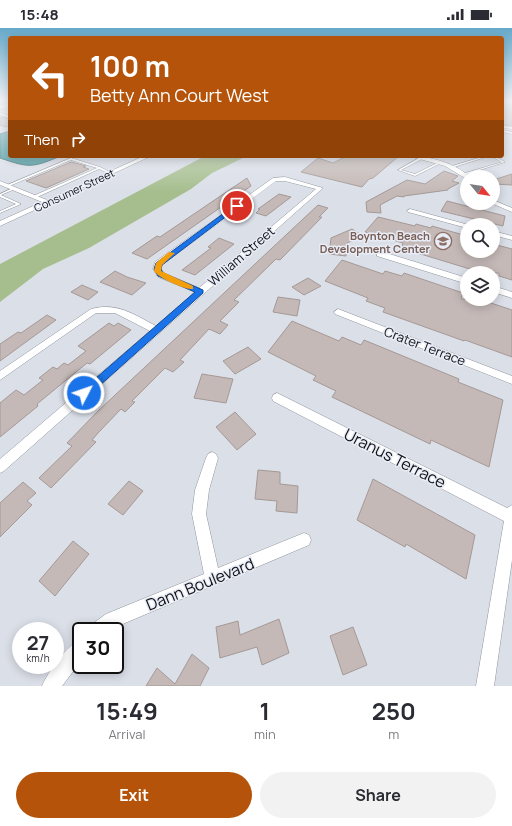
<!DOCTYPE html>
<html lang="en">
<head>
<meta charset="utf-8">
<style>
	body { margin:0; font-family:Manrope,sans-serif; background:#f2f2f3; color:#2b2b33; height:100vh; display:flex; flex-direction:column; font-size:15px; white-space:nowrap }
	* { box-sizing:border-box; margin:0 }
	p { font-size:13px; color:#7c7c81 }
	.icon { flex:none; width:22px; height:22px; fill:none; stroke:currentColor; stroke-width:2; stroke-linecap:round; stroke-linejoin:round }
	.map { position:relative; height:658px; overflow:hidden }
	.panel { display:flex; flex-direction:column; background:#fff; flex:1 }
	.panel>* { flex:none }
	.guide { position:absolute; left:8px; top:8px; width:496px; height:122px; border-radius:4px; box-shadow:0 2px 10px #0003; background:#b45309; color:#fff; overflow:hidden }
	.needle { width:26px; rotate:120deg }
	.buttons { position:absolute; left:460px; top:142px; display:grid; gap:8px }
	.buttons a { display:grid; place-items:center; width:40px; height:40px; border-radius:50%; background:#fff; box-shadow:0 2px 10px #0003; font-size:20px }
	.speed { position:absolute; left:12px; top:594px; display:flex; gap:8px; font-size:20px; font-weight:700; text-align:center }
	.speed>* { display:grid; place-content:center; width:52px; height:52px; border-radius:50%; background:#fff; box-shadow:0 2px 10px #0003; line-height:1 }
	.speed small { font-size:10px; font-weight:400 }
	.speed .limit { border:2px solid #111; border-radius:6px; background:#fff; color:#111 }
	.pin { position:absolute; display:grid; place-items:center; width:34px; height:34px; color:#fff; margin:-17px; border:2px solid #fff; border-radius:50%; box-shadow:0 1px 4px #0007 }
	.me { position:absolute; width:44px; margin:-22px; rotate:49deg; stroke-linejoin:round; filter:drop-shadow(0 0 3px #0008) }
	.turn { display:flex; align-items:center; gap:14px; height:84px; padding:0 16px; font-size:18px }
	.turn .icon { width:52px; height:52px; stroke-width:2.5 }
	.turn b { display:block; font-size:28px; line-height:34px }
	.then { display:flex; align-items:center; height:38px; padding:0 16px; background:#0003; gap:8px; font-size:15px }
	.eta { display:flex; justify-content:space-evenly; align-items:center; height:68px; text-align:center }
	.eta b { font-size:24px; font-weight:700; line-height:28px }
	.button { display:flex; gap:8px; margin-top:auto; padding:8px 16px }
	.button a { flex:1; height:46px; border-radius:24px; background:#b45309; color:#fff; font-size:16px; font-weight:700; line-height:46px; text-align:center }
	.button a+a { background:#f2f2f3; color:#2b2b33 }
	.status { display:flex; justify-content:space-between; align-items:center; height:28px; padding:0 20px; background:#fff; direction:ltr }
	.status svg { height:11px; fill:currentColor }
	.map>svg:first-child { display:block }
	.green { fill:#a6be8e }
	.water { fill:#43999e; stroke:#347075 }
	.building { fill:#c4b9b6; stroke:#a49996 }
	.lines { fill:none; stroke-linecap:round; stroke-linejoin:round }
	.lane-casing { stroke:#90959d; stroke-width:1 }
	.street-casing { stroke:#90959d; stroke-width:1 }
	.secondary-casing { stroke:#90959d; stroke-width:1 }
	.lane { fill:#fff; fill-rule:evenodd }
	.street { fill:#fff; fill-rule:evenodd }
	.secondary { fill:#fff; fill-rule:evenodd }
	.route { fill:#1a73e8; stroke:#114b97 }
	.slow { fill:#f59e0b }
	.labels { text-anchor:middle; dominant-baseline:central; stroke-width:3; stroke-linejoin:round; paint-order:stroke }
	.far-street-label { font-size:11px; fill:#111215; stroke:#e8ecf6 }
	.far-education-label { font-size:11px; font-weight:bold; fill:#785e54; stroke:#e8ecf6; text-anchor:end }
	.street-label { font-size:13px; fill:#111215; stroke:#e8ecf6 }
	.near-street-label { font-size:16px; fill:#111215; stroke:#e8ecf6 }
</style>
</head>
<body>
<div class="status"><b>15:48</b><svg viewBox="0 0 49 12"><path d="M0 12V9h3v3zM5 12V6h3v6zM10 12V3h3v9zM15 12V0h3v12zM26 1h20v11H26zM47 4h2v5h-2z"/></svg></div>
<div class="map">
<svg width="512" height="658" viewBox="0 0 512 658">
	<rect width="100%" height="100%" fill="#dbdfe8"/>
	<path class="green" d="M205,128H247L212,145L191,161L89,220L43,241L0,274V236Z"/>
	<path class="water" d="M10,103V128H61C31,140 30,140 0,130V106Z"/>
	<path class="building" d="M502,76L512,77V97H502Z
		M0,89L10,91V98L5,99L0,97Z
		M347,128H399L373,150L369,151L362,159L301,144L318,130L333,135Z
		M71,134L86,138L83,139L89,141L46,160L26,153Z
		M444,143L458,148L452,153L459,155L448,161V162L404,168V169L397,168L380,177L381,185L367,184L366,174L407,152L425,156Z
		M512,146V157L493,156V152Z
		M247,150L251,158L147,231L132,225L157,208L160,209Z
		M279,166L291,169L266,188L256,185L260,181H258Z
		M447,173L505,188L503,198L441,183Z
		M318,177L328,180L319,189H322L280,232L276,231L234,272L239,274L220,293L228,297L220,306L209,301L180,332L184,334L173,344L165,340L132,373L135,374L125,384L121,381L98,405L92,412L96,414L51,460L39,450L72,418L67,415L98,383Z
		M378,189L415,198L416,196L431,200L432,198L467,208V223H493V216L512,221V252L499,248V245H483L414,224L415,221L402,218L403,215L365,204Z
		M352,201L363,208L347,215L346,228L329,226L331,210Z
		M219,210L234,216L195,247L182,242L211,220L208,219Z
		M342,232L383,246L385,243L402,248L404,245L463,265L461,271H485V273L512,282V329L465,312L464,313L383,284L385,280L366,273L368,270L325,253Z
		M115,243L127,249L146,255L132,267L100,254Z
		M308,250L321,258L304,267L292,259Z
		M82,257L98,264L88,272L71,264Z
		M278,269L300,272L297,288L273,284Z
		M47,287L56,292L0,333V316L18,304L21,305Z
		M292,293L339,313L342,309L361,317L364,312L459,351L458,354L503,372L489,439L431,412L430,416L332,369L336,363L313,352L316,348L268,324Z
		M109,295L114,298L118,295L131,302L90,336L87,335L37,376L38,378L0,409V375L16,362L24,367L43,352L39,350L53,339L57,341L64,335L68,337L86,323L78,318Z
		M248,319L261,331L235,346L223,333Z
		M202,346L233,351L226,375L194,370Z
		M235,384L256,406L237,422L216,399Z
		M258,442L280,444V456L298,458L297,485L276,483L277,473L255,471Z
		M373,451L475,507L466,551L406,516L405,519L357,492Z
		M129,453L143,463L123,487L108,476Z
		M23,454L36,465L27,473L32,477L0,509V475Z
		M73,513L89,526L55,568L39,553Z
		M279,591L289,625L262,637L257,619L220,630L216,599L238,593L240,607Z
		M353,599L367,637L343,647L330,608Z
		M192,626L209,640L200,658H146L157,640L175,656Z"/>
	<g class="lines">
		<defs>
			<path id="lane" d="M7,72L10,73L0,76V74Z
				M0,85L10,88V90L0,87Z
				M502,98L512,99V101L502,100Z
				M502,102L512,104V106L502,104Z
				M485,128H489L451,140L449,139Z
				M491,128H494L505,134L464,147L462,146L502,134Z
				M421,129L422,131L401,142L415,146L439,134L441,135L415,148L398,142Z
				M71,130L100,139L112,145L110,146L99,141L35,170H33V168L97,140L71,132L7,159L5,158Z
				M13,160L15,161L1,167L21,176L0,185V183L16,176L0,169V166Z"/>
			<path id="street" d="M144,128H151L0,198V193L42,174L0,157V153L47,172Z
				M409,128C430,128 455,135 470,149L465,150L445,138Z
				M285,149L323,160L4,443L0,445V431L150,303L115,285H96L0,352V343L91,281C117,274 133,286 156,298L195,264L158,249L153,241L155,234L273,150ZM276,153H285L316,161L199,260L164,245L161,241L162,237Z
				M493,172L512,180V184L491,175H493Z
				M410,181L469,197H470H467V200L408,184L407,183Z
				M493,203L512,208V212L493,207Z
				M377,224H383L467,250V256L377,228Z
				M493,258L512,264V270L493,264Z
				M338,281L512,348V356L335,286L334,284Z
				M277,365L507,480L512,477V532L494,658H476L504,493L273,373L272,370L273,367Z
				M212,424L216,426L218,430L209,462L206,486L218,540L304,505L309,507L311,512L309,517L118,598L111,603H89L91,597L106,586L204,546L192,486L195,462L206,430L208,426Z
				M81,611V633L62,658H42C48,644 67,617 81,611Z"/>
			<path id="secondary" d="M10,75V79L0,81V77Z"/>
		</defs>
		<use href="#lane" class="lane-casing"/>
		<use href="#street" class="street-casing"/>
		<use href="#secondary" class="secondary-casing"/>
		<use href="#lane" class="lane"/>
		<use href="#street" class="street"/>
		<use href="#secondary" class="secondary"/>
	</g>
	<linearGradient id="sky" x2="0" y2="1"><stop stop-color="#66a9ca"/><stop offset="0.44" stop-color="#eff1f5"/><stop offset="1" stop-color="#eff1f5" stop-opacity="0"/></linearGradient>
	<rect width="512" height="164" fill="url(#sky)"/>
	<path class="route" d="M235,177L240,178L162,237L161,241L163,245L203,262V265L88,368H81L79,365L81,363L195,264L158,248L154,241L156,235Z"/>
	<path class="slow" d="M169,224L175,225L162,237L161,243L193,258V261C185,262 159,250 154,243L156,235Z"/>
	<defs>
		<symbol id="school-ring" viewBox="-11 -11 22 22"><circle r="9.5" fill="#e8ecf6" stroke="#8d6e63" stroke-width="1.5"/><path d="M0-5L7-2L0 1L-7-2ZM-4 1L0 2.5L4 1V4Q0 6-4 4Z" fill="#8d6e63"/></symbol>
	</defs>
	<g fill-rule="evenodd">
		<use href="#school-ring" x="433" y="203" width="20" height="20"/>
	</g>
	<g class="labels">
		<g class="far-street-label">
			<text transform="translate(74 162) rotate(-25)">Consumer Street</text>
		</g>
		<g class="far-education-label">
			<text x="430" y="207">Boynton Beach<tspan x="430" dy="13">Development Center</tspan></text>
		</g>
		<g class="street-label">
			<text transform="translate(241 228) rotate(-41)">William Street</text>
			<text transform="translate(425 318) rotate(21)">Crater Terrace</text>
		</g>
		<g class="near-street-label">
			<text transform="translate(395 430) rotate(27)">Uranus Terrace</text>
			<text transform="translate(200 556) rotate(-22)">Dann Boulevard</text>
		</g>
	</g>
</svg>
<div class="buttons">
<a><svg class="needle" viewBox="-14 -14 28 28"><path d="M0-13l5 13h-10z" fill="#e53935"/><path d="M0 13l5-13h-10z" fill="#7c7c81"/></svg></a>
<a><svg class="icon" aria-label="search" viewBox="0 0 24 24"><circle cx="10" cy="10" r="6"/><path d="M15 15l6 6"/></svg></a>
<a><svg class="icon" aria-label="layers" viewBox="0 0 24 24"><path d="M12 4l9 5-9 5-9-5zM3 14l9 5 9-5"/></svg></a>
</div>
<div class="speed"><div>27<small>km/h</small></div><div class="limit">30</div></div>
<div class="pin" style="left:237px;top:178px;background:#d93025"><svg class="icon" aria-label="arrive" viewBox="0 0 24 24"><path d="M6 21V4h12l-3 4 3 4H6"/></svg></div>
<svg class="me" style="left:84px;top:365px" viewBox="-20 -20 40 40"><circle r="17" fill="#1a73e8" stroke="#fff" stroke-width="3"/><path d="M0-11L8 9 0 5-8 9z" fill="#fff"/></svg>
<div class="guide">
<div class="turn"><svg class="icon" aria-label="left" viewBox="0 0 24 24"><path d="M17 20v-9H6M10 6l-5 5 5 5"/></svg><div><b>100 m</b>Betty Ann Court West</div></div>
<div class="then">Then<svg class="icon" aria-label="right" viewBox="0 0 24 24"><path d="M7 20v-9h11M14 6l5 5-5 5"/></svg></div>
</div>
</div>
<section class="panel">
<div class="eta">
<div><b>15:49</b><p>Arrival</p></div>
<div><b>1</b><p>min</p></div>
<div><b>250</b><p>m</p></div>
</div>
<div class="button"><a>Exit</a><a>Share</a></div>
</section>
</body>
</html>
